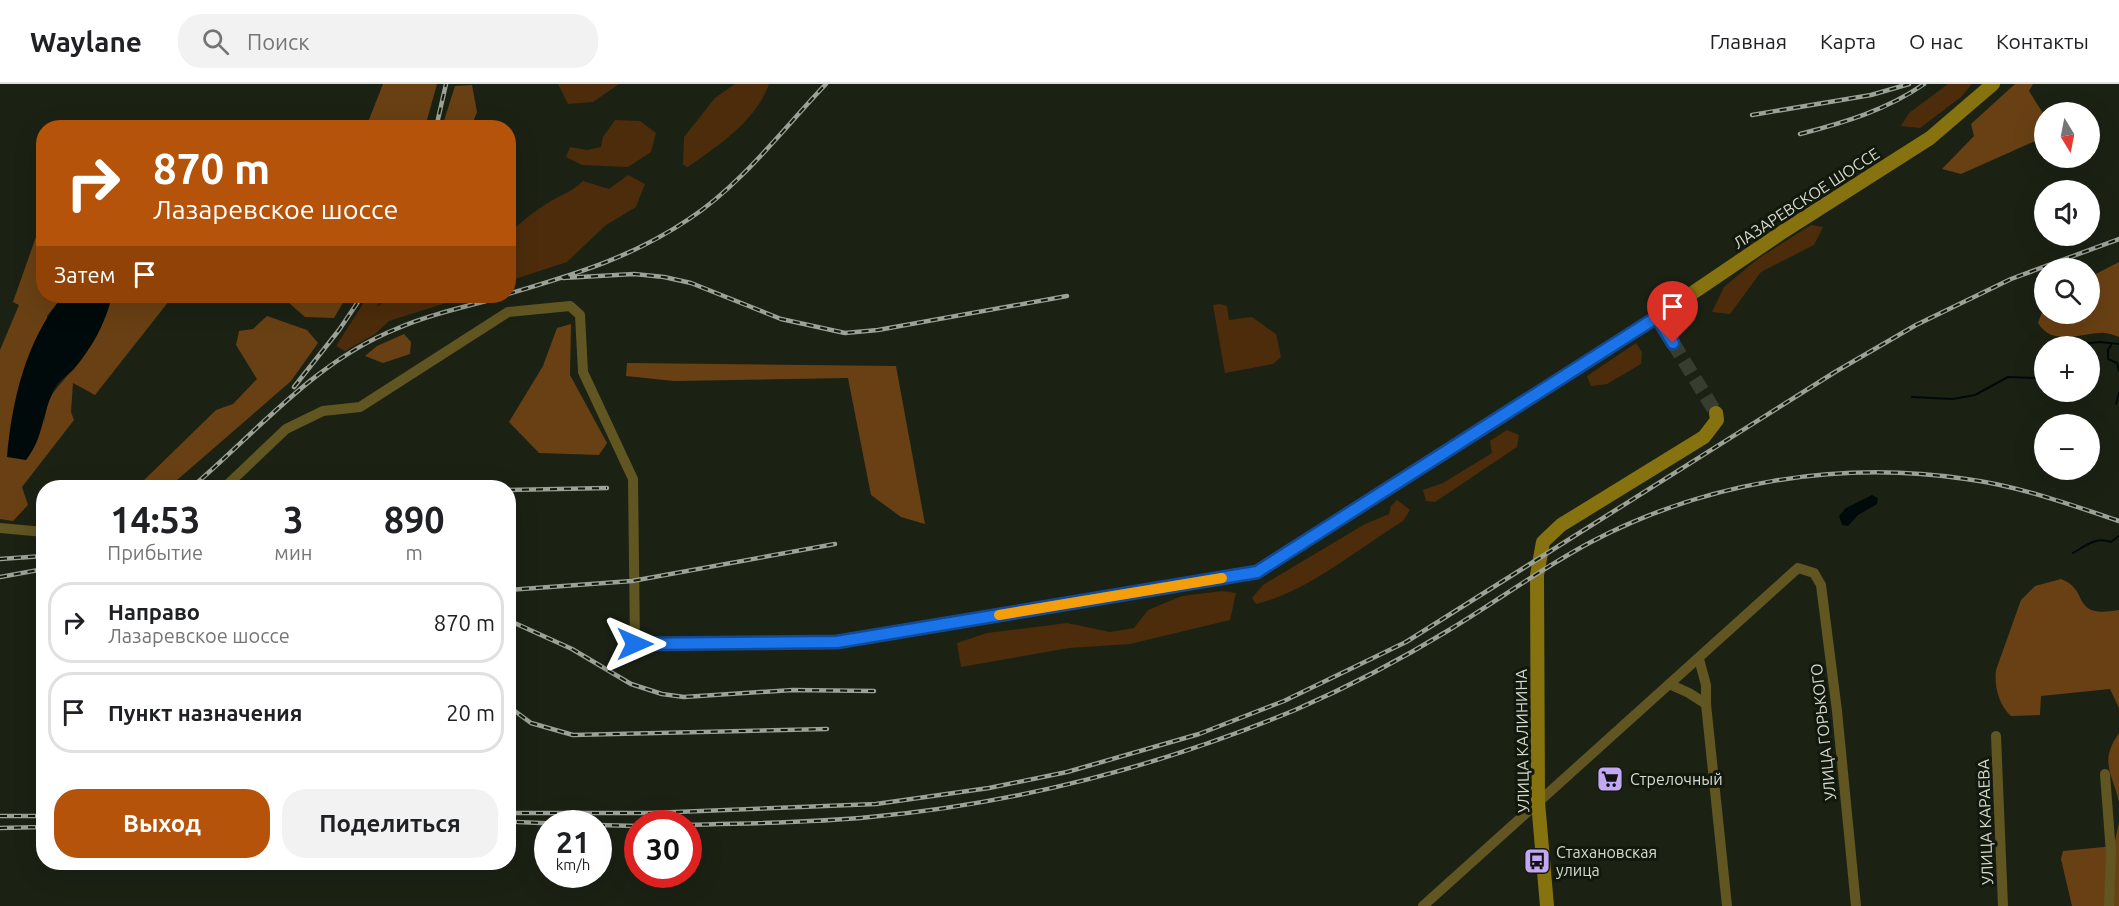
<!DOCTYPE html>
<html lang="ru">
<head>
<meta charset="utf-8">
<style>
	body { margin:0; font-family:Ubuntu,sans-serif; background:#f2f2f2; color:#202124; height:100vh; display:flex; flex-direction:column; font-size:22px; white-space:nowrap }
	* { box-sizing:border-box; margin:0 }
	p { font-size:20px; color:#757577 }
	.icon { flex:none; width:33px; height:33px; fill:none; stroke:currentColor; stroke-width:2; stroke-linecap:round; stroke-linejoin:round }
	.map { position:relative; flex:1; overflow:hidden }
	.drawer { position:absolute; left:36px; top:396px; width:480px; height:390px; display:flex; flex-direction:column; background:#fff; border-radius:24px; box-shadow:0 6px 24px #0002 }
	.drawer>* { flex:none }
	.guide { position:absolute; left:36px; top:36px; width:480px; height:183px; border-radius:24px; box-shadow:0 6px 24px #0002; background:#b45309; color:#fff; overflow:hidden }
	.needle { width:39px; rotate:170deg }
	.controls { position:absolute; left:2034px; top:18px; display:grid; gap:12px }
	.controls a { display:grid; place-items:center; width:66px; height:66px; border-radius:50%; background:#fff; box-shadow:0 6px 24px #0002; font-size:30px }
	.speed { position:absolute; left:534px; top:726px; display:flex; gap:12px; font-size:30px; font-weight:700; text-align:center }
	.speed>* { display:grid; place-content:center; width:78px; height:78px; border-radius:50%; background:#fff; box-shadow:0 6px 24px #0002; line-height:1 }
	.speed small { font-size:15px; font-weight:400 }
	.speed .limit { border:9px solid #d22; background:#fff; color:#111 }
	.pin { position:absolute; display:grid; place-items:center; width:51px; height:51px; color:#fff; margin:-62px -26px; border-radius:50% 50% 50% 0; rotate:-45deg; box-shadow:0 0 6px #0007 }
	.pin .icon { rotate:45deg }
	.me { position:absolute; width:66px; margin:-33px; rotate:90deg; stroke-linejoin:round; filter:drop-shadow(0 0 4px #0008) }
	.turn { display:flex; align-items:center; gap:21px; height:126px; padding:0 18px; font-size:27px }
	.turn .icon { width:78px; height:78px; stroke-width:2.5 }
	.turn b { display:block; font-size:42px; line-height:51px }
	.then { display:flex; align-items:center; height:57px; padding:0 18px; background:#0003; gap:12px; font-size:22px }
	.eta { display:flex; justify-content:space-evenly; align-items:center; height:102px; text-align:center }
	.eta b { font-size:36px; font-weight:700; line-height:42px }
	.primary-button { display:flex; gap:12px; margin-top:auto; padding:12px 18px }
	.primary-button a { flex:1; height:69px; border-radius:24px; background:#b45309; color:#fff; font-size:24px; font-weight:700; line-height:69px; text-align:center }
	.primary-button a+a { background:#f2f2f2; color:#202124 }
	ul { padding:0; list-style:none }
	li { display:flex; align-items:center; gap:18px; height:81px; margin:0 12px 9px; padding:0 6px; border:3px solid #e0e0e0; border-radius:24px }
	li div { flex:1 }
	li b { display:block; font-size:22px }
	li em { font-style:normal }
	header { display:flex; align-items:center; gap:36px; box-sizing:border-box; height:84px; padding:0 30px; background:#fff; border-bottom:2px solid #e0e0e0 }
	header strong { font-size:28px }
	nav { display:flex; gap:33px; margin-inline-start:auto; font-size:21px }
	.search { width:420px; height:54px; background:#f2f2f2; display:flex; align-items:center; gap:15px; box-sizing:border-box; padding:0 21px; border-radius:24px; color:#757577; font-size:22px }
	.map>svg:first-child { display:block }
	.green { fill:#4c2c0b }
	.forest { fill:#694014 }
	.water { fill:#010a0a }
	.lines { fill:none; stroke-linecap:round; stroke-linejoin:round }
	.stream { stroke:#010a0a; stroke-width:2 }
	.secondary-tunnel { stroke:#373e30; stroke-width:14; stroke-dasharray:14 7; stroke-linecap:butt }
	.street { stroke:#615521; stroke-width:10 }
	.secondary { stroke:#867310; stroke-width:14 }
	.rail-casing { stroke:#9ca297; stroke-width:4.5 }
	.rail { stroke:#12180b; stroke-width:2; stroke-dasharray:7; stroke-linecap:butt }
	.route-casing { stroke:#114b97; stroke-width:15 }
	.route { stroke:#1a73e8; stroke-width:10 }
	.slow { stroke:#f59e0b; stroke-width:10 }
	.labels { text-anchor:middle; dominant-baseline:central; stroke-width:6; stroke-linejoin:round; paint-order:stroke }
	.street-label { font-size:16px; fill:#d6dbd2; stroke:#12180b }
	.poi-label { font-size:16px; fill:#d6dbd2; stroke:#12180b; text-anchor:start }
</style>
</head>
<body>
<header>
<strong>Waylane</strong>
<div class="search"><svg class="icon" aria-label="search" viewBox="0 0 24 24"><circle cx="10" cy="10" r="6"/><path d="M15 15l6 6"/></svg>Поиск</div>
<nav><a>Главная</a><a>Карта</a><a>О нас</a><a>Контакты</a></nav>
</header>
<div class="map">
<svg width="2119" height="822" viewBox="0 0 2119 822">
	<rect width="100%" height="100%" fill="#1b2214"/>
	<path class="green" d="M558,0H619L593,18L568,20Z
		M735,0H769C756,37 719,61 688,83L683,81L684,53L715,14Z
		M1948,0H1972L1961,13L1920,44L1901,42L1909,29Z
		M615,36L640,37L656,49L651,68L628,83L582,81L566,73L570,63L587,66L601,63L603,53Z
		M628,91L645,100L636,123L606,141L567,178L509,197V150C520,138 536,126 551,117C563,110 573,107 583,97L609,105Z
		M1811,141L1823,143L1814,161L1761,188L1730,230L1712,228L1724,203L1759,174Z
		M368,212H381L377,223L391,212H468L389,237L375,250L345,267L336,262Z
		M1220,220L1227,222L1229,236L1252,233L1276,250L1281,273L1273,280L1225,289L1213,221Z
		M1636,259L1642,268L1641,280L1607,300L1591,302L1587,292Z
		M1507,346L1519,351L1517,363L1435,418L1426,417L1423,406L1443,399L1492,369L1490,357Z
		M1397,416L1410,426L1403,437C1356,466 1309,507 1256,520L1252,514L1263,501L1365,440L1389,430L1391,422Z
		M1222,507L1236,509L1230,536L1130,560L1069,564L961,583L957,559L987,549L1067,539L1110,548L1134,544L1148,526L1182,512Z"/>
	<path class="forest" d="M383,0H437L425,43H366Z
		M2015,0H2033L2029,7L2044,31L2042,54L1961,90L1942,85L1974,52L1971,40Z
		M472,1L477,28L471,43H442L455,2Z
		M43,133L44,212H63L47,232L44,339C49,307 54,309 72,286C90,264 105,239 112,212H173L95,311L73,299L71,328L74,336L22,403L28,421L13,437L0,435V266L19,221L13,218Z
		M2119,178V253C2113,251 2107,248 2100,249C2078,250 2052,262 2038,239L2044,223V230H2090V193Z
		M295,212H347L334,234L305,233L288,218Z
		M267,232L307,246L318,259L291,297L169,403H137L216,326L233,320L257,295L236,261L239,247L253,245Z
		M571,240L570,291L607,359L599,371L539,369L509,338L543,282L557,244Z
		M404,250L411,258L410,270L383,279L365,272L377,262Z
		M627,279L896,282L925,440L901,433L871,411L848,294L674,297L626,292Z
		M2061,495C2091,506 2069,535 2119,526V624L2110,605L2041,612L2040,631L2011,632C1999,621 1994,603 1996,586L2021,516L2035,502Z
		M2119,649V718C2112,688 2099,678 2119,649Z
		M2119,738V822H2072L2061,775L2063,767L2114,762Z"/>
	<path class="water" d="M63,212H112C105,240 93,262 74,285C68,291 59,296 55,304C41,329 45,352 26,376L7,373C12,316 26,256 63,212Z
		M1872,411L1878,414L1877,420L1858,431L1848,442L1842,441L1839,432L1846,424Z"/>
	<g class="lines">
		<path class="stream" d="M2111,261L2108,266V275L2117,279L2119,287
			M2063,262L2100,258L2119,260
			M1912,313L1953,315L1975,311L2008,293L2037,294L2044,282
			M2116,320L2119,309
			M2073,469C2085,462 2097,452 2111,458L2119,452"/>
		<path class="secondary-tunnel" d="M1673,259L1716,329"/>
		<path class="street" d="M224,404L286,345L323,327L360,323L508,228L570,222L580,231L583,288L633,395L635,560L837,558L1257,488L1657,233
			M0,444L44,448
			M1699,575L1706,601V620L1727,822
			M1669,600L1689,609L1706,620
			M1996,652L2003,822
			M2105,690L2111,769L2109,822
			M1423,822L1798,484L1814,489L1821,501L1837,627L1856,822"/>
		<path class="secondary" d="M1673,259L1657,233L1784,147L1930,54L1993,0
			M1547,822L1538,718L1537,491L1543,458L1561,441L1704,353L1717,336L1716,329"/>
		<defs>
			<path id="rail" d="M1752,31L1871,11L1909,0
				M436,44L446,0
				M1800,50C1843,39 1887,26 1924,0
				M563,194L634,190L664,193L691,199L781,235L845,249L878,246L1067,212
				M508,210C575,190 631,174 689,135C742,100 783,45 826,0
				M294,303L339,246L362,212
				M191,404C257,348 314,278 396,245C430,230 469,222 505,212
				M508,406L607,404
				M0,475L44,472
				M0,493L44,485
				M508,506L632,497L835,460
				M508,536L572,565L631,600L662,610L684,613L793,606L874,607
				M508,622L531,639L573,651L827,645
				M508,729H650L876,720L989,704L1067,688L1199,650L1284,617L1406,558L1835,288L1916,241L2011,195L2119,155
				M0,732H44
				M517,738L565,740
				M598,741L638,742
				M688,741C749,739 810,739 870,733C1015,720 1161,682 1295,626C1348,603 1400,576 1449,546C1497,517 1542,484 1591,458C1705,398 1839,376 1966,395C2019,402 2069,420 2119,437
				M0,744L44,743"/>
		</defs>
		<use href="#rail" class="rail-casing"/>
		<use href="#rail" class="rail"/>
	</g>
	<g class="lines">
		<defs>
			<path id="route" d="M635,560L837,558L1257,488L1657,233L1673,259"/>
		</defs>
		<use href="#route" class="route-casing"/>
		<use href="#route" class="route"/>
		<path class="slow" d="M999,531L1222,494"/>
	</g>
	<defs>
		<symbol id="supermarket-square" viewBox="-11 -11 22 22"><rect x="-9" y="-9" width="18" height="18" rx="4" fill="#c2a8f3" stroke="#12180b"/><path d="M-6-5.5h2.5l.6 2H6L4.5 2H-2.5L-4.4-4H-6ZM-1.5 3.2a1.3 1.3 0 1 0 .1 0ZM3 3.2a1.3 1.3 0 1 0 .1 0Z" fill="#111"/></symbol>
		<symbol id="bus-square" viewBox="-11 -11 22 22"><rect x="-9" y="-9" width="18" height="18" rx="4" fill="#c2a8f3" stroke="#12180b"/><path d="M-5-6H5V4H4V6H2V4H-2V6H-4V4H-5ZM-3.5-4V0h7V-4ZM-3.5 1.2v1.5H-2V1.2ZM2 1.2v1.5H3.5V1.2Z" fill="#111"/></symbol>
	</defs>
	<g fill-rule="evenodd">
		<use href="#supermarket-square" x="1595" y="680" width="30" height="30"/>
		<use href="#bus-square" x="1522" y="762" width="30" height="30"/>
	</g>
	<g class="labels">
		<g class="street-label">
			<text transform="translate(1806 114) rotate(-33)">ЛАЗАРЕВСКОЕ ШОССЕ</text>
			<text transform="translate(1823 648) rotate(-96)">УЛИЦА ГОРЬКОГО</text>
			<text transform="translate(1522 657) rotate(-91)">УЛИЦА КАЛИНИНА</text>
			<text transform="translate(1985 738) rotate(-92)">УЛИЦА КАРАЕВА</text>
		</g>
		<g class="poi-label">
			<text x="1630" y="695">Стрелочный</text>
			<text x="1556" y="768">Стахановская<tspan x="1556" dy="18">улица</tspan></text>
		</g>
	</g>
</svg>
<div class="controls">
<a><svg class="needle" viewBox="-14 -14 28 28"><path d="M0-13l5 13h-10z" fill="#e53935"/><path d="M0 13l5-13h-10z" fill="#757577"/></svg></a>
<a><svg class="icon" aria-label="sound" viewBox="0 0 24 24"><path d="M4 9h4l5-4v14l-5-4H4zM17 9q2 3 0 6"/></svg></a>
<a><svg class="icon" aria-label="search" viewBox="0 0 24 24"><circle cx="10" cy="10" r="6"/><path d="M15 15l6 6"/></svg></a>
<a>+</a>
<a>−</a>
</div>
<div class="speed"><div>21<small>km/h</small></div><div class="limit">30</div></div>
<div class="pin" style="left:1673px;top:259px;background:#d93025"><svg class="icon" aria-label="arrive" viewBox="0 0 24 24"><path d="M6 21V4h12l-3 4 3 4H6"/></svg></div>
<svg class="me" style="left:635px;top:560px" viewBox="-20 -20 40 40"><path d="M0-17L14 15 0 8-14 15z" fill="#1a73e8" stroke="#fff" stroke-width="4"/></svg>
<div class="guide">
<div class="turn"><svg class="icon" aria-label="right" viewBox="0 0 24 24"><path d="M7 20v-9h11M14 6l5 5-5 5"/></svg><div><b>870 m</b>Лазаревское шоссе</div></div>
<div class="then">Затем<svg class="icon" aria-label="arrive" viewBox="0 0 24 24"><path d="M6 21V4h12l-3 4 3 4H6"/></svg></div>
</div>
<section class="drawer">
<div class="eta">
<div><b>14:53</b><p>Прибытие</p></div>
<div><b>3</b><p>мин</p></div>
<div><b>890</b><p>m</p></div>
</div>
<ul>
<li><svg class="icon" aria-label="right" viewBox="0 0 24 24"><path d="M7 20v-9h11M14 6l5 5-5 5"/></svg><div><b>Направо</b><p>Лазаревское шоссе</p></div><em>870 m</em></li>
<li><svg class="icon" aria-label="arrive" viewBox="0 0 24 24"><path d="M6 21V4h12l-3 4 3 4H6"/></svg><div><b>Пункт назначения</b></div><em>20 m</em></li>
</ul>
<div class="primary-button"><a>Выход</a><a>Поделиться</a></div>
</section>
</div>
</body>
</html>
